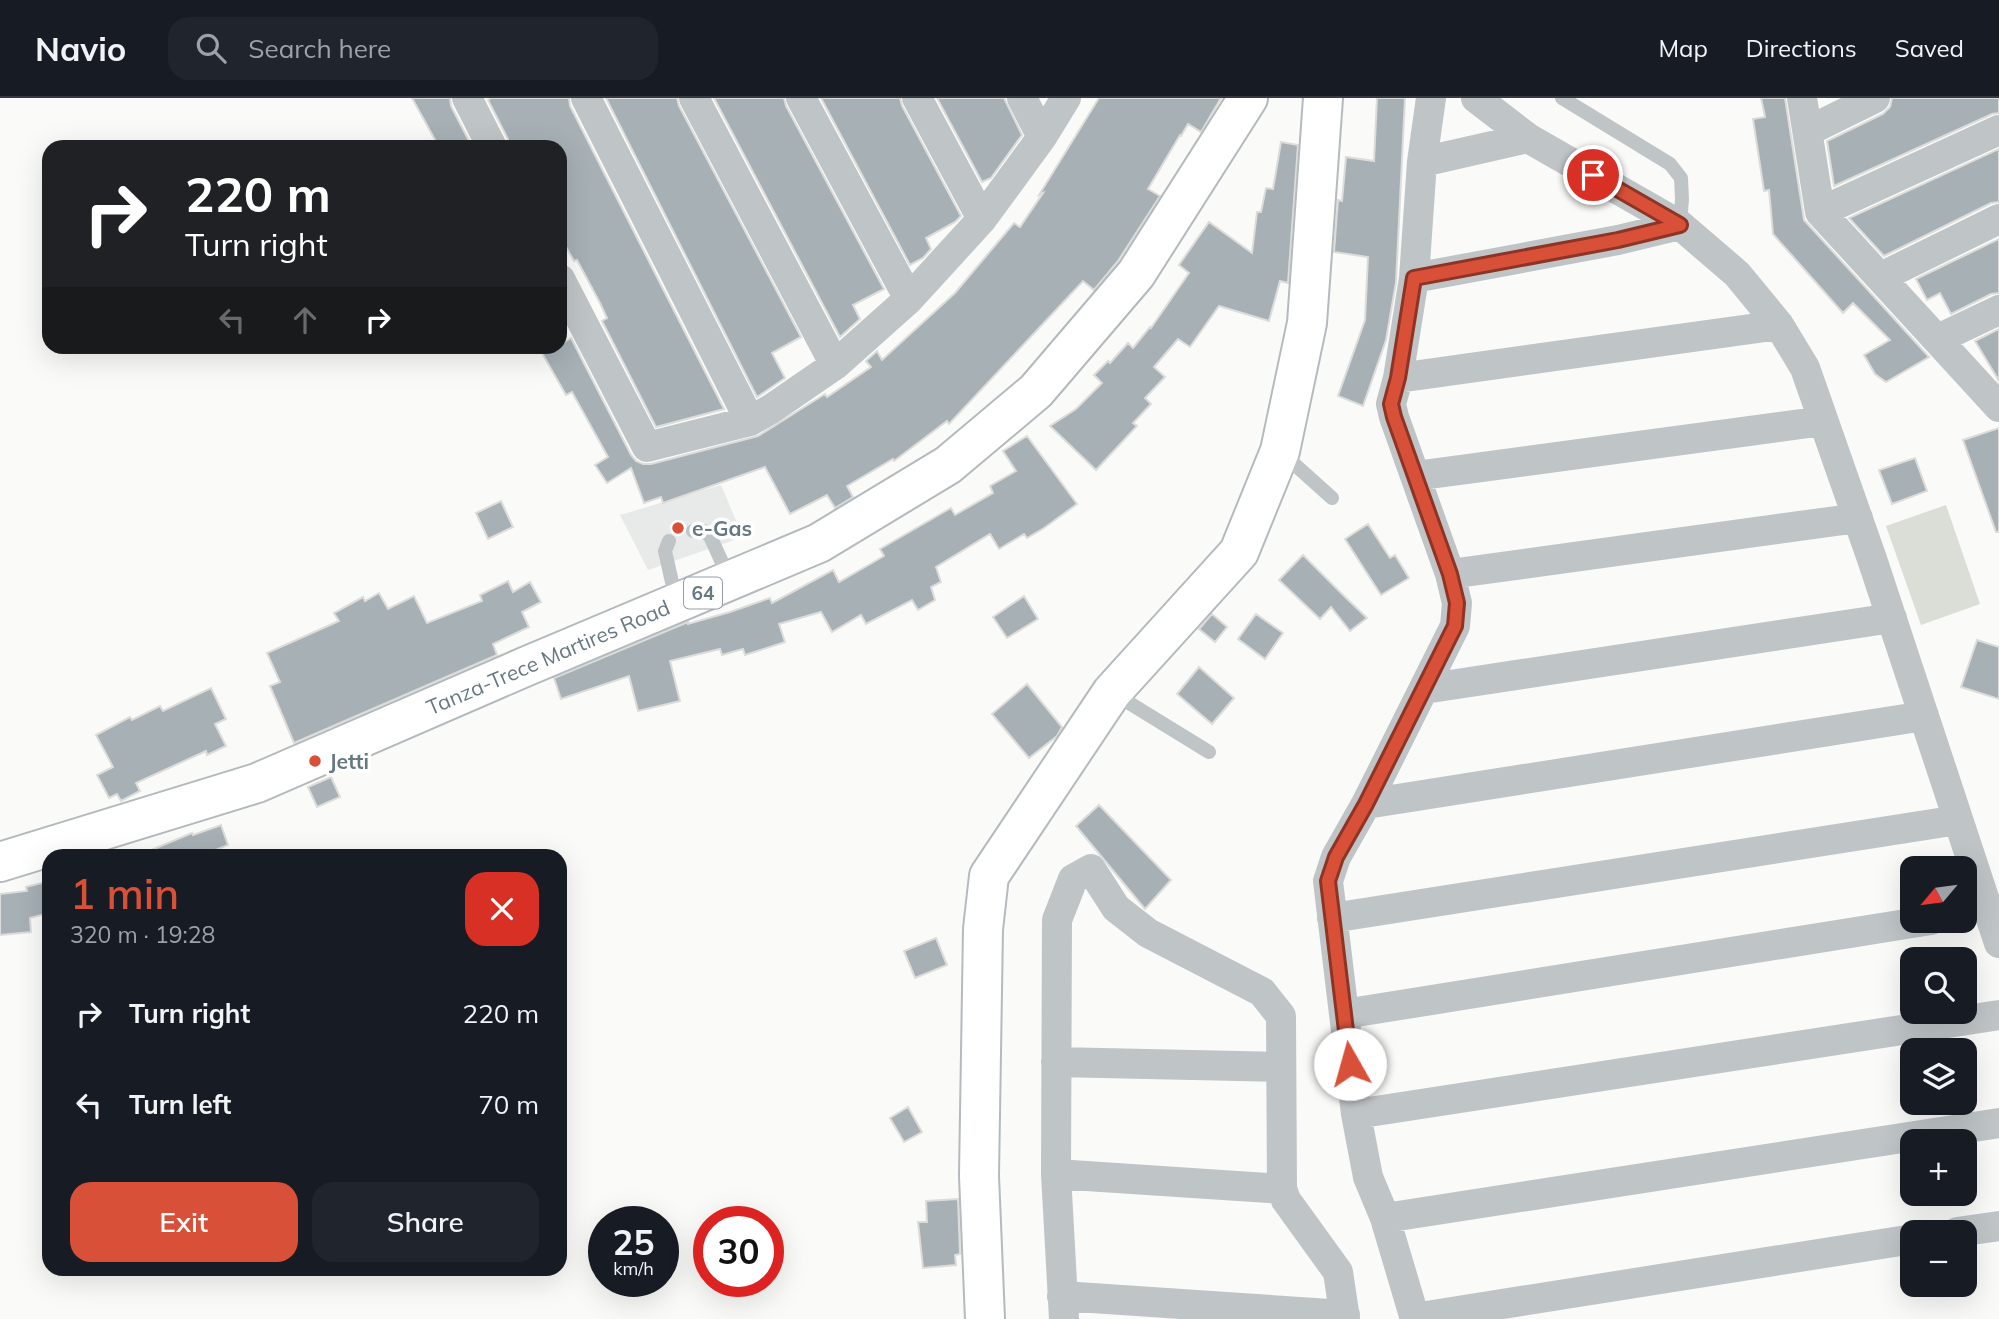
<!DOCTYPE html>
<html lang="en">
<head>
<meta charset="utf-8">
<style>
	body { margin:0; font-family:Mulish,sans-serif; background:#20242c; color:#f1f3f6; height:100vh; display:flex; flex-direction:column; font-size:26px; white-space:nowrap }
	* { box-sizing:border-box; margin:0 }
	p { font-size:23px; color:#9ea1a6 }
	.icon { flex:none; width:38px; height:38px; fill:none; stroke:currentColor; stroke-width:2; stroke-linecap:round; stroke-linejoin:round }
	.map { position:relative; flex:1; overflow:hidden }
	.details { position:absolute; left:42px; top:751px; width:525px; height:427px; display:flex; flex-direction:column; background:#171b24; border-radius:21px; box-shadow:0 7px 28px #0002 }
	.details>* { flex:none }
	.banner { position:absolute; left:42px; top:42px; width:525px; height:214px; border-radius:21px; box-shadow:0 7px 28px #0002; background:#202124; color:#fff; overflow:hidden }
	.needle { width:46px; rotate:241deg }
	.controls { position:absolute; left:1900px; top:758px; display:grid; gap:14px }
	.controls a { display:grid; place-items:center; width:77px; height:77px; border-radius:14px; background:#171b24; box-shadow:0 7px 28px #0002; font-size:35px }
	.speed { position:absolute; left:588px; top:1108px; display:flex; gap:14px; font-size:35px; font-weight:700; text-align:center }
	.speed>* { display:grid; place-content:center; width:91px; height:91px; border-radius:50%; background:#171b24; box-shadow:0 7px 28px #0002; line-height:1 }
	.speed small { font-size:18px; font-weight:400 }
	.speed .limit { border:10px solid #d22; background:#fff; color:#111 }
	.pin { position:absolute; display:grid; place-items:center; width:60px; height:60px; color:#fff; margin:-30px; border:4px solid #fff; border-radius:50%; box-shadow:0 2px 7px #0007 }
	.me { position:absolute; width:77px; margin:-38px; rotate:353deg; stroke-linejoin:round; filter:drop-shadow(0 0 5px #0008) }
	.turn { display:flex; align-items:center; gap:24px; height:147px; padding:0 28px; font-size:32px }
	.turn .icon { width:91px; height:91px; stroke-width:2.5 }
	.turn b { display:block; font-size:49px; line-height:60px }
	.lanes { display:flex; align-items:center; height:66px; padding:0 28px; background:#0003; justify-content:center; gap:35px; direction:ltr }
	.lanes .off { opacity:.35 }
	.round { display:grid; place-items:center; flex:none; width:74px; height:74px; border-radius:21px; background:#20242c }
	.overview { display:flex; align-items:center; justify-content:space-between; height:119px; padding:0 28px }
	h1 { font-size:42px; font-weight:600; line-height:52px; color:#d95038 }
	.cta { display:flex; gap:14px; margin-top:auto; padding:14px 28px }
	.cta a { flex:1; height:80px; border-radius:21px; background:#d95038; color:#fff; font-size:28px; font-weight:600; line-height:80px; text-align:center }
	.cta a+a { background:#20242c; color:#f1f3f6 }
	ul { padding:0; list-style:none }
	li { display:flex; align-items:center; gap:21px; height:91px; padding:0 28px }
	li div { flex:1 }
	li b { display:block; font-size:26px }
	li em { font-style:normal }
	header { display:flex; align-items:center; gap:42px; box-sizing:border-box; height:98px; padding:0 35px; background:#171b24; border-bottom:2px solid #363941 }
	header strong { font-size:33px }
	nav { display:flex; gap:38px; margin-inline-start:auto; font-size:24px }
	.search { width:490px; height:63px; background:#20242c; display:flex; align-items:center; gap:18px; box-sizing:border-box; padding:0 24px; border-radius:21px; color:#9ea1a6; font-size:26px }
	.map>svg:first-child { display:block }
	.built { fill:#e8eae9 }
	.green { fill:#daded7 }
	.building { fill:#a6b0b5; stroke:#dcdcda; stroke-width:2 }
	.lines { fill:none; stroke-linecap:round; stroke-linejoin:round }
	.secondary-casing { stroke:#b4babe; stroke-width:42 }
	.primary-casing { stroke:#b3b9bc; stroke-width:42 }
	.lane { stroke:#bfc4c7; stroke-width:14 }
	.street { stroke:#bfc4c7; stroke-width:30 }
	.secondary { stroke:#fff; stroke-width:38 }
	.primary { stroke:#fff; stroke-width:38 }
	.route-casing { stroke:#8d3424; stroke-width:18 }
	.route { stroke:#d95038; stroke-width:12 }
	.poi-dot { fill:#d95038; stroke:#fff; stroke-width:2.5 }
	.labels { text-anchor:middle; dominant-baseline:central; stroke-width:7; stroke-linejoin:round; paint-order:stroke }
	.shield { fill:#fff; stroke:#94a0a7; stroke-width:2 }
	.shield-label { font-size:19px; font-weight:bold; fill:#667881 }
	.poi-label { font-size:21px; font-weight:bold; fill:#667881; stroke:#fff; text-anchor:start }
	.street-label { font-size:21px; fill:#667881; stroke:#fff }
</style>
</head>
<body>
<header>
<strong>Navio</strong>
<div class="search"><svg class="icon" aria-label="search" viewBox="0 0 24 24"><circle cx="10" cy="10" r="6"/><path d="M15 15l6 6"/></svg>Search here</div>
<nav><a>Map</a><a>Directions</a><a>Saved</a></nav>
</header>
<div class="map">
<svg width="1999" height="1221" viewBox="0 0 1999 1221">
	<rect width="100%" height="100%" fill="#fafaf8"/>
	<path class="built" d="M721,387L743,439L648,472L620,417Z"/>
	<path class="green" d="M1946,407L1980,506L1921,527L1886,428Z"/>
	<path class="building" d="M412,0H450L451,8L472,49H439Z
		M491,0H569L570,8L724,311L656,329L602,223L607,220L600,205L577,162L574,163L560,138V49H509L508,41L488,2Z
		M606,0H677L679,8L801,239L772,255L785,280L757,299Z
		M714,0H784L786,8L884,191L853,207L860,221L840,239Z
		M821,0H900L902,8L961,118L955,124L926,140L931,151L923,160L910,167Z
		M937,0H1004L1022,37L991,80L982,84Z
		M1099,0H1221L1201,34L1188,26L1181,38L1180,37L1148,91L1160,98L1118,163L1094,192L1083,183L949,326L947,323L894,363L893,361L847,388L853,399L835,410L827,397L790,416L765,369L663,405L661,399L644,405L631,370L607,385L595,367L608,359L572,294L566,297L542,255L555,248H560V246L571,240L631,357L636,363L643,366H651L758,338L825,296L827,299L871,269L866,263L877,253L882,262L955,195L1014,125L1020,129L1043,95L1039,97Z
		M1377,0H1405L1396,184L1386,242L1363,308L1338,298L1365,222L1368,159L1334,154L1338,102L1342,103L1346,59L1374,63Z
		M1761,0H1785L1804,122L1929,259L1886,284L1875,276L1864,257L1890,242L1853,205L1843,215L1773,136L1769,92L1764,93L1753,21L1765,19Z
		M1892,0H1999V15L1992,16L1834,88L1827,43L1883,16L1890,9Z
		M1281,44L1298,47L1288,185L1280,183L1269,223L1219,208L1190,249L1178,241L1154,269L1165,279L1145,300L1151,306L1133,325L1137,328L1096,372L1050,328L1076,311L1102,285L1094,277L1108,263L1110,265L1128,245L1133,250L1150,229L1151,230L1189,175L1179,167L1209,124L1252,155L1257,114H1261L1266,90L1273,91Z
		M1999,51V104L1991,105L1884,158L1849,120Z
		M1999,141V195L1991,196L1951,216L1940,195L1927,202L1916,181Z
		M1999,231V283L1975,243Z
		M1999,330V434H1996L1963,342Z
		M1027,338L1077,406L1044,430L1027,440L1024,436L999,451L990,436L936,469L941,484L931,489L935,502L918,512L912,502L866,526L861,517L832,534L821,514L779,526L785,544L745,557L743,551L722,557L720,551L670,563L680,603L638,613L629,578L561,601L554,580L688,524V526L730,514L770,500L772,505L833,472L839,484L884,458L880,451L951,410L955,417L993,395L990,388L1016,373L1003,353Z
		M1915,360L1927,393L1892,406L1879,372Z
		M501,403L513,429L488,441L476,415Z
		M1368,426L1390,460L1395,457L1409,480L1381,497L1345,441Z
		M1303,457L1343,497L1367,520L1350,533L1331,509L1320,521L1279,482Z
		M508,483L513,494L530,484L541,504L522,514L529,529L493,546L497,557L294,645L270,588L280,584L267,555L339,523L334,515L363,499L365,503L379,495L388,511L414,498L427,525L482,503L480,497Z
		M1024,498L1038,521L1007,540L993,519Z
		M1212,516L1227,529L1215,544L1199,531Z
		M1256,516L1283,535L1265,561L1238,541Z
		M1977,542L1999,549V601L1961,589Z
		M1199,569L1234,600L1212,626L1177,596Z
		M1027,586L1062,629L1057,638L1029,660L992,616Z
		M211,590L226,621L215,626L226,648L207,657L206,653L136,685L140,693L121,703L117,696L109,700L97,677L113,669L96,637L130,619L132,622L160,608L163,613Z
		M331,679L340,699L317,709L308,689Z
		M1099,707L1171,782L1145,811L1076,728Z
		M221,727L228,747L201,758H137L192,735L193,737Z
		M49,783V815L30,820L31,834L0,837V796L27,793L26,789Z
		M936,840L947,867L915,880L904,853Z
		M908,1009L922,1034L904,1044L890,1020Z
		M958,1101L960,1156L955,1157L956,1167L923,1170L918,1124H927L926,1103Z"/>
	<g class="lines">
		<defs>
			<path id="secondary" d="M985,1221L979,1078L983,831L989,778L1112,594L1239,454L1280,353L1307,225L1323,0"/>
			<path id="primary" d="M0,764L257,685L527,568L819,445L948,367L1036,293L1136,176L1248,0"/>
		</defs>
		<use href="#secondary" class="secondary-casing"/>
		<use href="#primary" class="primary-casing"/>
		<path class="lane" d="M1562,0L1670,66L1681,80L1682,101L1680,127
			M1283,356L1332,400
			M693,433H704L710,438L730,482
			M669,443L665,453L676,502
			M1113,595L1209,654"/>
		<path class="street" d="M467,0L492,49
			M586,0L750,323
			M694,0L835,267
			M801,0L909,201
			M917,0L982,121
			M1022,0L1042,39
			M1476,0L1528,40L1680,127L1737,176L1779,227L1805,270L1872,461L1999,845
			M1802,0L1820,114L1999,309
			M1808,33L1875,0
			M1422,64L1528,40
			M1820,114L1999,32
			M1881,179L1999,121
			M1414,180L1618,142L1680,127
			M560,181L647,349L750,323L771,311L835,267L909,201L982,121L1042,39L1066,0
			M1938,241L1999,212
			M1398,280L1779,227
			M1415,378L1823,323
			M1450,476L1858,420
			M1424,591L1892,520
			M1366,706L1924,618
			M1332,820L1958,722
			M1344,916L1931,822
			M1056,964L1281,969
			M1356,1016L1999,917
			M1056,1076L1282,1091
			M1385,1120L1999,1025
			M1957,1134L1999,1128
			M1062,1198L1345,1217
			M1414,1220L1913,1141
			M1064,1221L1056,1076L1057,822L1073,781L1091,771L1116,810L1148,835L1262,894L1281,918L1282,1091L1286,1102L1338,1174L1345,1221
			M1415,1221L1385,1120L1368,1079L1356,1016L1328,783L1336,759L1366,706L1455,528L1457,505L1450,476L1394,319L1391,306L1398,280L1414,180L1422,64L1431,0"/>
		<use href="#secondary" class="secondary"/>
		<use href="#primary" class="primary"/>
	</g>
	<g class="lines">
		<defs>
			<path id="route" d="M1350,966L1328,783L1336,759L1366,706L1455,528L1457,505L1450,476L1394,319L1391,306L1398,280L1414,180L1618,142L1680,127L1593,77"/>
		</defs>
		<use href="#route" class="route-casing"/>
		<use href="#route" class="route"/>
	</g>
	<g class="poi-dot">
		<circle cx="678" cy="430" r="7"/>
		<circle cx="315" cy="663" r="7"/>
	</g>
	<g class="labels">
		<rect class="shield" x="684" y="479.5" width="38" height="31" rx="5"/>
		<g class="shield-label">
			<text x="703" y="495">64</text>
		</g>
		<g class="poi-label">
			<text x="692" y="430">e-Gas</text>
			<text x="329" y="663">Jetti</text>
		</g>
		<g class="street-label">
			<text transform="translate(548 559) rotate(-23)">Tanza-Trece Martires Road</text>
		</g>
	</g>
</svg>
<div class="controls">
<a><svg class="needle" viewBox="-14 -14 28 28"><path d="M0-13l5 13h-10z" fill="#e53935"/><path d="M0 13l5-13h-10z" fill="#9ea1a6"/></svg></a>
<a><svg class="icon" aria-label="search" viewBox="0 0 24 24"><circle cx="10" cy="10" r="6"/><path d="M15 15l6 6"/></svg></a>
<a><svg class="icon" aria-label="layers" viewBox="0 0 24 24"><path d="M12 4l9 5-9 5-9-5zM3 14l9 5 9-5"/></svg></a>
<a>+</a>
<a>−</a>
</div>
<div class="speed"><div>25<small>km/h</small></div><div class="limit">30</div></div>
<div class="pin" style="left:1593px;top:77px;background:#d93025"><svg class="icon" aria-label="arrive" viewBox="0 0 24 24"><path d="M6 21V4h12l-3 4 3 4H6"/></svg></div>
<svg class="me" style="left:1350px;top:966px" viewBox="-20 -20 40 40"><circle r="19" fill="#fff"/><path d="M0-13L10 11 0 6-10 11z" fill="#d95038"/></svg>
<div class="banner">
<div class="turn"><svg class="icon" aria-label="right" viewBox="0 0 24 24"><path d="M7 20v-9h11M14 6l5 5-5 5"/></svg><div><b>220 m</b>Turn right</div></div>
<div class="lanes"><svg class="icon off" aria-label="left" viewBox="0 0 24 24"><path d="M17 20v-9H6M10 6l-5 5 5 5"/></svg><svg class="icon off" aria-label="ahead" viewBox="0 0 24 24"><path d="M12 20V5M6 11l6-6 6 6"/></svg><svg class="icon" aria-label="right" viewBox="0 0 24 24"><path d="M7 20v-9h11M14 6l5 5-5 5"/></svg></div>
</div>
<section class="details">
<div class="overview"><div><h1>1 min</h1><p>320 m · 19:28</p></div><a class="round" style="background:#d93025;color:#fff"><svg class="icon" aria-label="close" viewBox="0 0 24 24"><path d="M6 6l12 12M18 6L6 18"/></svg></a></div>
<ul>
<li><svg class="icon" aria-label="right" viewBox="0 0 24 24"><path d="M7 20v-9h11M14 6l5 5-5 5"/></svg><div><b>Turn right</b></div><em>220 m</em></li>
<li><svg class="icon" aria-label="left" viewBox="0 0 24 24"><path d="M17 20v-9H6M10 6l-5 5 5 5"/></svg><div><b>Turn left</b></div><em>70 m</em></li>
</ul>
<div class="cta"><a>Exit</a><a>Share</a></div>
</section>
</div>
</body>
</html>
